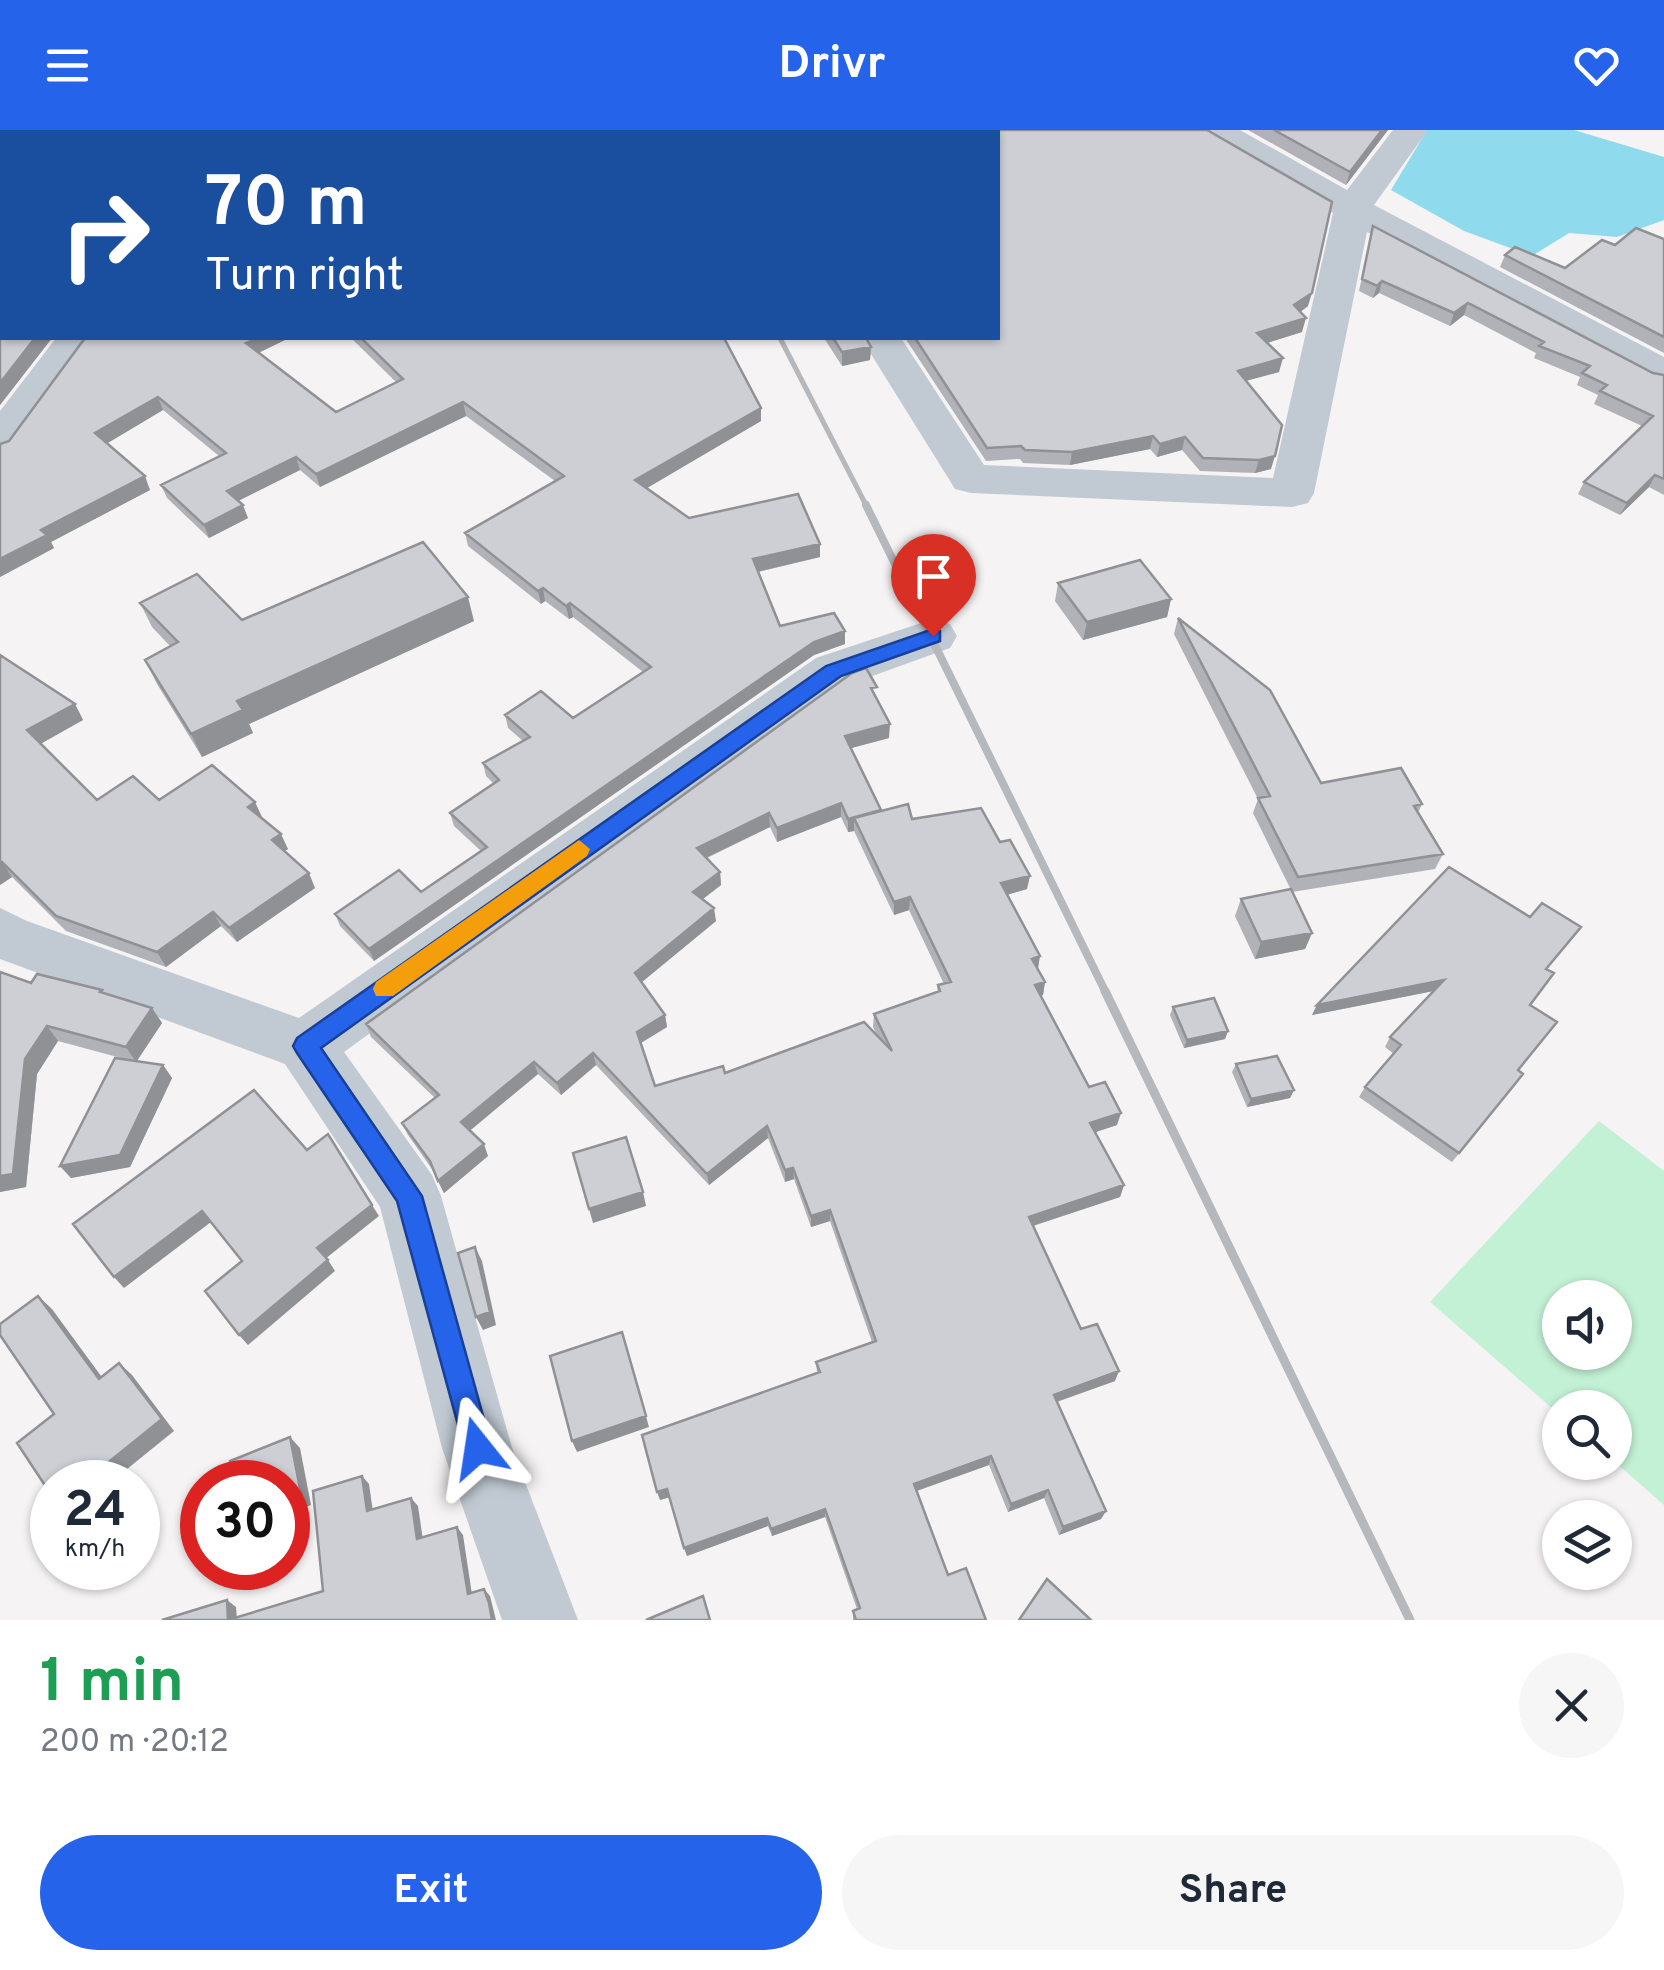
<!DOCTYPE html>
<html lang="en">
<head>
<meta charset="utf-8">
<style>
	body { margin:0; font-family:Overpass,sans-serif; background:#f6f6f7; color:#1f2937; height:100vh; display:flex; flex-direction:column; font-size:38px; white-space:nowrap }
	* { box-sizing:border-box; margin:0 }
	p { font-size:32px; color:#747a83 }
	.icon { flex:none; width:55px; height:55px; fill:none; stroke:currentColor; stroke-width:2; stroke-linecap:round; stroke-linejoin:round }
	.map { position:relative; height:1490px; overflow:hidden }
	.sheet { display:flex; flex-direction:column; background:#fff; flex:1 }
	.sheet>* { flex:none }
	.guide { position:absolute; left:0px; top:0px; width:1000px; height:210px; box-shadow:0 2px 8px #0004; background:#1a4fa0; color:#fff; overflow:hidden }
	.buttons { position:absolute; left:1542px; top:1150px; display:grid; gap:20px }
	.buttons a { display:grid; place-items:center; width:90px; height:90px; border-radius:50%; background:#fff; box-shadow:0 2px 8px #0004; font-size:50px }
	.speed { position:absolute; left:30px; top:1330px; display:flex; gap:20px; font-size:50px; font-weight:700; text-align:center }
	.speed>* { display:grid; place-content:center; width:130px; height:130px; border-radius:50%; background:#fff; box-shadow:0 2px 8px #0004; line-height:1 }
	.speed small { font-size:25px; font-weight:400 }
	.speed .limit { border:15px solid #d22; background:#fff; color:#111 }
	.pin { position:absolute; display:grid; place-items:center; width:85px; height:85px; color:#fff; margin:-102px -42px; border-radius:50% 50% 50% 0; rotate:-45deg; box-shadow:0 0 10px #0007 }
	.pin .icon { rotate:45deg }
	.me { position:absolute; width:110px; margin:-55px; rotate:345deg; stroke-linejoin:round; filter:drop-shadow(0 0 8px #0008) }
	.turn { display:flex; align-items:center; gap:35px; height:210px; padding:0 40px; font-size:45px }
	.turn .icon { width:130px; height:130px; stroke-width:2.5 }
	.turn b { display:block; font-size:70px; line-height:85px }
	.round { display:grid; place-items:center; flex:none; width:105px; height:105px; border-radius:52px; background:#f6f6f7 }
	.headline { display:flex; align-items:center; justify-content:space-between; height:170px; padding:0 40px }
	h1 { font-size:60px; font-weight:700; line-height:75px; color:#1e9e55 }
	.primary-button { display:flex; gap:20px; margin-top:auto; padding:20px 40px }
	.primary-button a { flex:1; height:115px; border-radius:60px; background:#2563eb; color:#fff; font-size:40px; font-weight:700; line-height:115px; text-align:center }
	.primary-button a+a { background:#f6f6f7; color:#1f2937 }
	header { display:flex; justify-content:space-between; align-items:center; height:130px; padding:0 40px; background:#2563eb; color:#fff; font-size:45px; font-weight:700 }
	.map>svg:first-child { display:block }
	.green { fill:#c3f1d5; fill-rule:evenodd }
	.water { fill:#90daee }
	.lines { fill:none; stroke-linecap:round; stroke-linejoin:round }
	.minor { fill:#c1cad2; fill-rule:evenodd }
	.rail-far2 { stroke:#b5b8bd; stroke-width:5 }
	.rail-far1 { stroke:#b5b8bd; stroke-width:8 }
	.rail { stroke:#b5b8bd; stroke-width:9 }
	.wall { fill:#b0b2b7; fill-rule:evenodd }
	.shaded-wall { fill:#909195 }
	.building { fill:#cdcfd5; stroke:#909195; stroke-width:2.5 }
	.route { fill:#2563eb; stroke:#184099; stroke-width:2.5 }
	.slow { fill:#f59e0b }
</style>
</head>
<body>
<header><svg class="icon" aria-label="menu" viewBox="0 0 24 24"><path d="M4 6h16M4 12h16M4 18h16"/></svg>Drivr<svg class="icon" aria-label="heart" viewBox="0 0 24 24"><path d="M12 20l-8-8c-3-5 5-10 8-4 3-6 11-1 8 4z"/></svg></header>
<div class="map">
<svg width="1664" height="1490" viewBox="0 0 1664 1490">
	<rect width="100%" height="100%" fill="#f5f3f3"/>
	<path class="green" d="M1599,991L1664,1041V1375L1615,1332V1278H1560V1285L1430,1172ZM1560,1168H1615V1222H1560Z"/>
	<path class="water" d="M1427,0H1574L1664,27V90L1617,107L1569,103L1532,126L1464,101L1391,60Z"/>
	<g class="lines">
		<path class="minor" d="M1197,0H1240L1347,60L1393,0H1428L1374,75L1664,227V255L1649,252L1367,102L1314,363L1308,373L1292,377L971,363L955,359L861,208H901L984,335L1273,348L1333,83L1202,7Z
			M56,208H96L15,321L0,325V281Z
			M933,489L950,494L957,506L950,518L850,554L344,922L432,1045L441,1066L512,1318L578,1490H502L442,1318L380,1077L285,934L0,829V778L27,791L299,888L816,528Z"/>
		<path class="rail-far2" d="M780,208L867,377"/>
		<path class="rail-far1" d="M866,375L1106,863"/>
		<path class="rail" d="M1105,861L1410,1490"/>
	</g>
	<path class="wall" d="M0,0H92L90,2H2V208H52L0,275Z
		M703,0H1207L1308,176L1300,182L1302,202L1267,213L1279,242L1246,251L1271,339L1255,343L1200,341L1182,320L1157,327L1150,319L1070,335L1023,333L1020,329L986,331L905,208H998V2H704Z
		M1248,0H1388L1346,55Z
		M1373,96L1653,243L1664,245V365L1649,357L1620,385L1578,364L1584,352L1642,296L1594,274L1598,265L1577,255L1580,247L1534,228L1536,223L1464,185L1450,196L1379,163L1373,168L1359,161Z
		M1664,109V223L1500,137L1505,125L1565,138L1615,115Z
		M85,208H289L258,223L336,282L396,252L351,208H724L761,291L646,358L689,388L820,414V427L758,442L780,496L845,514L814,525L374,831L340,796L335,784L421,762L481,721L454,696L450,683L494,654L486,646L483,633L523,611L508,598L505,585L573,588L643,542L573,487L569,489L545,471L541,474L468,416L465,403L555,351L466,286L320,357L300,340L238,371L248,388L209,408L167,368L161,355L219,326L163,280L106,314L150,360L51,412L54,418L0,447V314L9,311Z
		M824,208H866L871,217L870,230L842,236Z
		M1058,453L1171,469L1167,487L1083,510L1055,471Z
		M140,473L242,490L474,491L249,594L253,603L202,627L157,554L145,530L170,516L152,497Z
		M1178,488L1321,653L1422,674L1418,683L1443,724L1435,739L1292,762L1253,683L1258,669L1174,504Z
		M0,525L75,574L83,590L40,613L97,670L255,672L261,688L288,719L284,721L315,758L237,812L221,796L166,837L66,801L12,747L0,755Z
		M876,568L889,608L851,618L881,681L1000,712L1027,759L1007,765L1038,839L1045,852L1043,865H1040L1089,957L1117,995L1095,1002L1124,1055L1120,1067L1033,1096L1081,1199L1115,1251L1057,1272L1106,1381L1101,1389L1059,1405L1044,1368L1008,1382L989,1335L917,1361L948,1445L986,1490H853V1481L857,1479L825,1387L772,1406L768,1396L687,1426L670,1367L660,1370L817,1243L816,1232L872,1212L830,1091L811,1097L794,1049L785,1052L768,1008L709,1055L596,935L561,965L538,944L470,1000L488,1026L444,1063L434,1042L408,1005L402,993L435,968L371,907L366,894ZM841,687L848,702L854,701L894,785L909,780L944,854L938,855L937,862L874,884L873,897L877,905L725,943L655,956L641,913L667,897L665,885L642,852L716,791L703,769L721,755L720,742L707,728L770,697L777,712Z
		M1241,769L1312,803L1305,819L1255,829L1235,786Z
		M1530,787L1581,797L1547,839L1531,875L1557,892L1518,941L1516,954L1452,1032L1359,967L1365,957L1394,924L1385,917L1390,907L1434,861L1312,885L1317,875Z
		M0,842L31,853L105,864L152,878L162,893L137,931L163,935L172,948L130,1037L71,1048L60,1036L132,931L58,911L37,944L26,1057L0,1062Z
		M1173,877L1228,901L1225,909L1184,918L1170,885Z
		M1236,934L1294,960L1290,968L1247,977L1232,942Z"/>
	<path class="shaded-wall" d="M78,0H92L90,2H76Z
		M629,0H675L658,2H629Z
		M1382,0H1388L1346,55L1350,42Z
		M1382,151L1379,163L1373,168L1377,156Z
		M1312,163L1308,176L1291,189L1294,175Z
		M1468,173L1464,185L1450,196L1454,183Z
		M1306,188L1302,202L1254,217L1257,203Z
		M35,208H52L0,275V253Z
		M258,208H289L250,227L246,213Z
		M871,217L870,230L842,236V222Z
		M1283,228L1279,242L1234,254L1238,241Z
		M158,267L163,280L101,317L95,303Z
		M463,272L466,286L320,357L316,344Z
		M761,278V291L637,364L635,350Z
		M1153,306L1150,319L1070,335L1072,322Z
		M1185,307L1182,320L1157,327L1160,314Z
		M1275,326L1271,339L1255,343L1259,330Z
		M296,327L300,340L232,374L227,361Z
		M1655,345L1649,357L1620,385L1627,373Z
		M145,346L150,360L51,412L54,418L0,447V429L41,400Z
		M243,375L248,388L209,408L204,395Z
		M820,414V427L753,443V429Z
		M543,458L545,471L541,474L538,461Z
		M468,467L474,491L249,594L253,603L202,627L191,604L237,571Z
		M1171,469L1167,487L1083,510L1087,492Z
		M570,473L573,487L569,489L566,476Z
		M845,501V514L814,525L374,831L369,819L814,512Z
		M75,574L83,590L37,616L27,600Z
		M890,594L889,608L844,620L845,606Z
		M255,672L262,687L255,692L248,677Z
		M841,673V687L777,712V698Z
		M881,680L854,688V701L848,702V689Z
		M769,683L770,697L699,731L697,718Z
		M281,704L288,719L279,725L272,710Z
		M2,732L12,747L0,755V733Z
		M720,742L721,755L695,775L693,762Z
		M309,743L315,758L237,812L229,798Z
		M1030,746L1027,759L999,767L1001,753Z
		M910,767L909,780L894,785V772Z
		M714,778L716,791L637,856L635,843Z
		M213,782L221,796L166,837L157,822Z
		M1312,803L1305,819L1255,829L1261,812Z
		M1040,826L1038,839L1032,829Z
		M1444,850L1438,860L1312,885L1317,875Z
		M1045,852L1043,865L1032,868L1035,855Z
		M152,878L162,893L136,932L126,917Z
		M665,885L667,897L639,914L637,902Z
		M47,896L58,911L37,944L26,1057L0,1062V1046L25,929Z
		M1228,901L1225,909L1184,918L1187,910Z
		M593,923L596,935L561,965L557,953Z
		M534,932L538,944L466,1004L461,992Z
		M163,935L172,948L130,1037L71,1048L60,1036Z
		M1294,960L1290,968L1247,977L1251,969Z
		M1121,983L1117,995L1087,1005L1090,993Z
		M767,996L768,1008L709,1055L707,1044Z
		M484,1014L488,1026L444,1063L438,1051Z
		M793,1038L794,1049L785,1052V1040Z
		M1124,1055L1120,1067L1026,1098L1029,1087Z
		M643,1062L646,1076L593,1093L589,1079Z
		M372,1075L379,1086L325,1129L317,1118Z
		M830,1080V1091L811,1097V1086Z
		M202,1081L211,1092L124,1158L114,1147Z
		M475,1117L482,1131L496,1195L483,1200L476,1187Z
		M328,1130L335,1141L248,1215L239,1205Z
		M38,1166L52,1179L112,1261L99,1249Z
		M622,1202L649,1297L577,1322L572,1311Z
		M119,1233L132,1245L174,1301L111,1352H84Z
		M1119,1241L1115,1251L1050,1274L1054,1265Z
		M290,1307L300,1318L311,1375L288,1384Z
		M991,1326L989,1335L913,1362L914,1354Z
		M362,1346L369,1354L374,1389L367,1381Z
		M667,1359L670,1367L660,1370L657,1362Z
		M1048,1360L1044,1368L1008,1382L1011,1374Z
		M411,1368L418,1376L424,1417L417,1409Z
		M825,1379V1387L772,1406L771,1399Z
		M1106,1381L1101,1389L1059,1405L1063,1397Z
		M767,1388L768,1396L687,1426L684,1418Z
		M457,1397L463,1405L473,1471L468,1464Z
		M484,1459L490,1466L496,1490H492Z
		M227,1470L236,1477L237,1490H228Z"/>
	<path class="building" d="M0,0H78L76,2H2V10H0Z
		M262,0H311V2H263Z
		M535,0H632L633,2H536Z
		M719,0H1207L1332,72L1312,163L1294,175L1306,188L1257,203L1283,228L1238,241L1282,295L1275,326L1259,330L1203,328L1185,307L1160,314L1153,306L1072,322L1025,320L1021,316L987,318L915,208H998V2H721Z
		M1274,0H1382L1350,42Z
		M0,20L2,22V52H0Z
		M2,65V208H35L0,253V66Z
		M1373,96L1653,243L1664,245V349L1655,345L1627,373L1584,352L1653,286L1600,261L1607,255L1582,243L1590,236L1539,216L1544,212L1468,173L1454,183L1382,151L1377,156L1362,149Z
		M1636,98L1664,109V207L1505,125L1515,117L1565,138L1602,110L1615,115Z
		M85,208H258L246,213L336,282L403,249L361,208H724L761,278L635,350L689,388L798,364L820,414L753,429L780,496L834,483L845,501L814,512L369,819L335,784L399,740L421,762L487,717L450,683L499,650L483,633L530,607L505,585L541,561L573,588L651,537L570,473L566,476L543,458L538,461L465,403L564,346L463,272L316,344L296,327L227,361L243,375L204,395L161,355L226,323L158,267L95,303L145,346L41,400L47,405L0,429V314L9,311Z
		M833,208H866L871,217L842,222Z
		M423,412L468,467L237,571L243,580L191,604L145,530L178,512L140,473L197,444L242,490Z
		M1140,430L1171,469L1087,492L1058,453Z
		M1178,488L1270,560L1321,653L1401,638L1422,674L1414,676L1443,724L1298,747L1258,668L1270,666Z
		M0,525L75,574L27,600L97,670L133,646L159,670L212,635L255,672L248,677L281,704L272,710L309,743L229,798L213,782L157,822L56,786L2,732L0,733Z
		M866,538L877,557L871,558L890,594L845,606L881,680L848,689L841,673L777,698L769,683L697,718L720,742L693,762L714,778L635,843L665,885L637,902L655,956L723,936L725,943L864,892L892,921L874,884L940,861L938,855L951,852L910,767L894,772L854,688L908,674L912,689L981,678L1000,712L1010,710L1030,746L1001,753L1040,826L1032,829L1045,852L1035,855L1089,957L1105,952L1121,983L1090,993L1124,1055L1029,1087L1081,1199L1097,1194L1119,1241L1054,1265L1106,1381L1063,1397L1048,1360L1011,1374L991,1326L914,1354L948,1445L966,1438L986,1490H856L853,1481L860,1478L825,1379L771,1399L767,1388L684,1418L667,1359L657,1362L642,1305L820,1242L816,1232L876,1211L830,1080L811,1086L793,1038L785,1040L767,996L707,1044L593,923L557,953L534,932L461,992L484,1014L438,1051L430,1031L402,993L439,965L366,894L852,543Z
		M1449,737L1530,787L1542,773L1581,797L1546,839L1554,843L1530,875L1557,892L1518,940L1523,944L1459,1023L1365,957L1401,915L1390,907L1444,850L1317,875Z
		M1291,759L1312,803L1261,812L1241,769Z
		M0,842L31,853L37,844L102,860L100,862L152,878L126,917L47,896L25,929L13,1044L0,1046Z
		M1214,868L1228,901L1187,910L1173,877Z
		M1277,926L1294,960L1251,969L1236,934Z
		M115,928L163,935L120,1025L60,1036Z
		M254,960L307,1020L328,1004L372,1075L317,1118L328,1130L239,1205L205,1161L242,1131L202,1081L114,1147L73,1094Z
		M626,1007L643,1062L589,1079L573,1023Z
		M475,1117L490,1182L476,1187L458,1123Z
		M38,1166L99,1249L119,1233L162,1289L84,1352H52V1366L17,1313L54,1284L0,1205V1194Z
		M622,1202L646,1286L572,1311L550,1226Z
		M290,1307L301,1364L288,1370V1352H234L230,1331Z
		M362,1346L367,1381L411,1368L417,1409L457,1397L468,1464L484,1459L489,1473L492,1490H162L227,1470L228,1490L323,1461L313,1361Z
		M1047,1449L1091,1490H1019Z
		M703,1466L710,1490H646Z"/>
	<path class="route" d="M933,499L940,501V511L841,546L321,918L422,1066L492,1318L488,1328L478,1332L467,1328L397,1071L297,923L293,916L297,908L826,536Z"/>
	<path class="slow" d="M579,710L590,719L587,726L393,866H376L373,859L376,852Z"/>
</svg>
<div class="buttons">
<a><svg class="icon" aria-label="sound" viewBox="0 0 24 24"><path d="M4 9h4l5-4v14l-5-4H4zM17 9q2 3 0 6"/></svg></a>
<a><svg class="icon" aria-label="search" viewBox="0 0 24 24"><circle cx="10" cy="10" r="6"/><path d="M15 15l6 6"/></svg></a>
<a><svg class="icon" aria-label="layers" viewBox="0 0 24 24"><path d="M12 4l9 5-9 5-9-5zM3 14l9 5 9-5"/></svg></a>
</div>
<div class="speed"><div>24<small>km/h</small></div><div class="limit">30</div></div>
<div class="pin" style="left:933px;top:506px;background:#d93025"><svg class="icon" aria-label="arrive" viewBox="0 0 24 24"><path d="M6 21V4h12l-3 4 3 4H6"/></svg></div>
<svg class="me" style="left:478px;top:1318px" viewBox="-20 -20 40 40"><path d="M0-17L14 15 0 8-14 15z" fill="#2563eb" stroke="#fff" stroke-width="4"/></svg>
<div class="guide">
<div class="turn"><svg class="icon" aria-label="right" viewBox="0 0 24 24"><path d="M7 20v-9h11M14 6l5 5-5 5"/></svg><div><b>70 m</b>Turn right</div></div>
</div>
</div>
<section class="sheet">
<div class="headline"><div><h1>1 min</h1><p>200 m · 20:12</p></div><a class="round"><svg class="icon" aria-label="close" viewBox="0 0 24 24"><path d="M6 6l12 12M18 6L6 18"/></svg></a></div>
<div class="primary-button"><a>Exit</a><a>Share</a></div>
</section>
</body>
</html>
